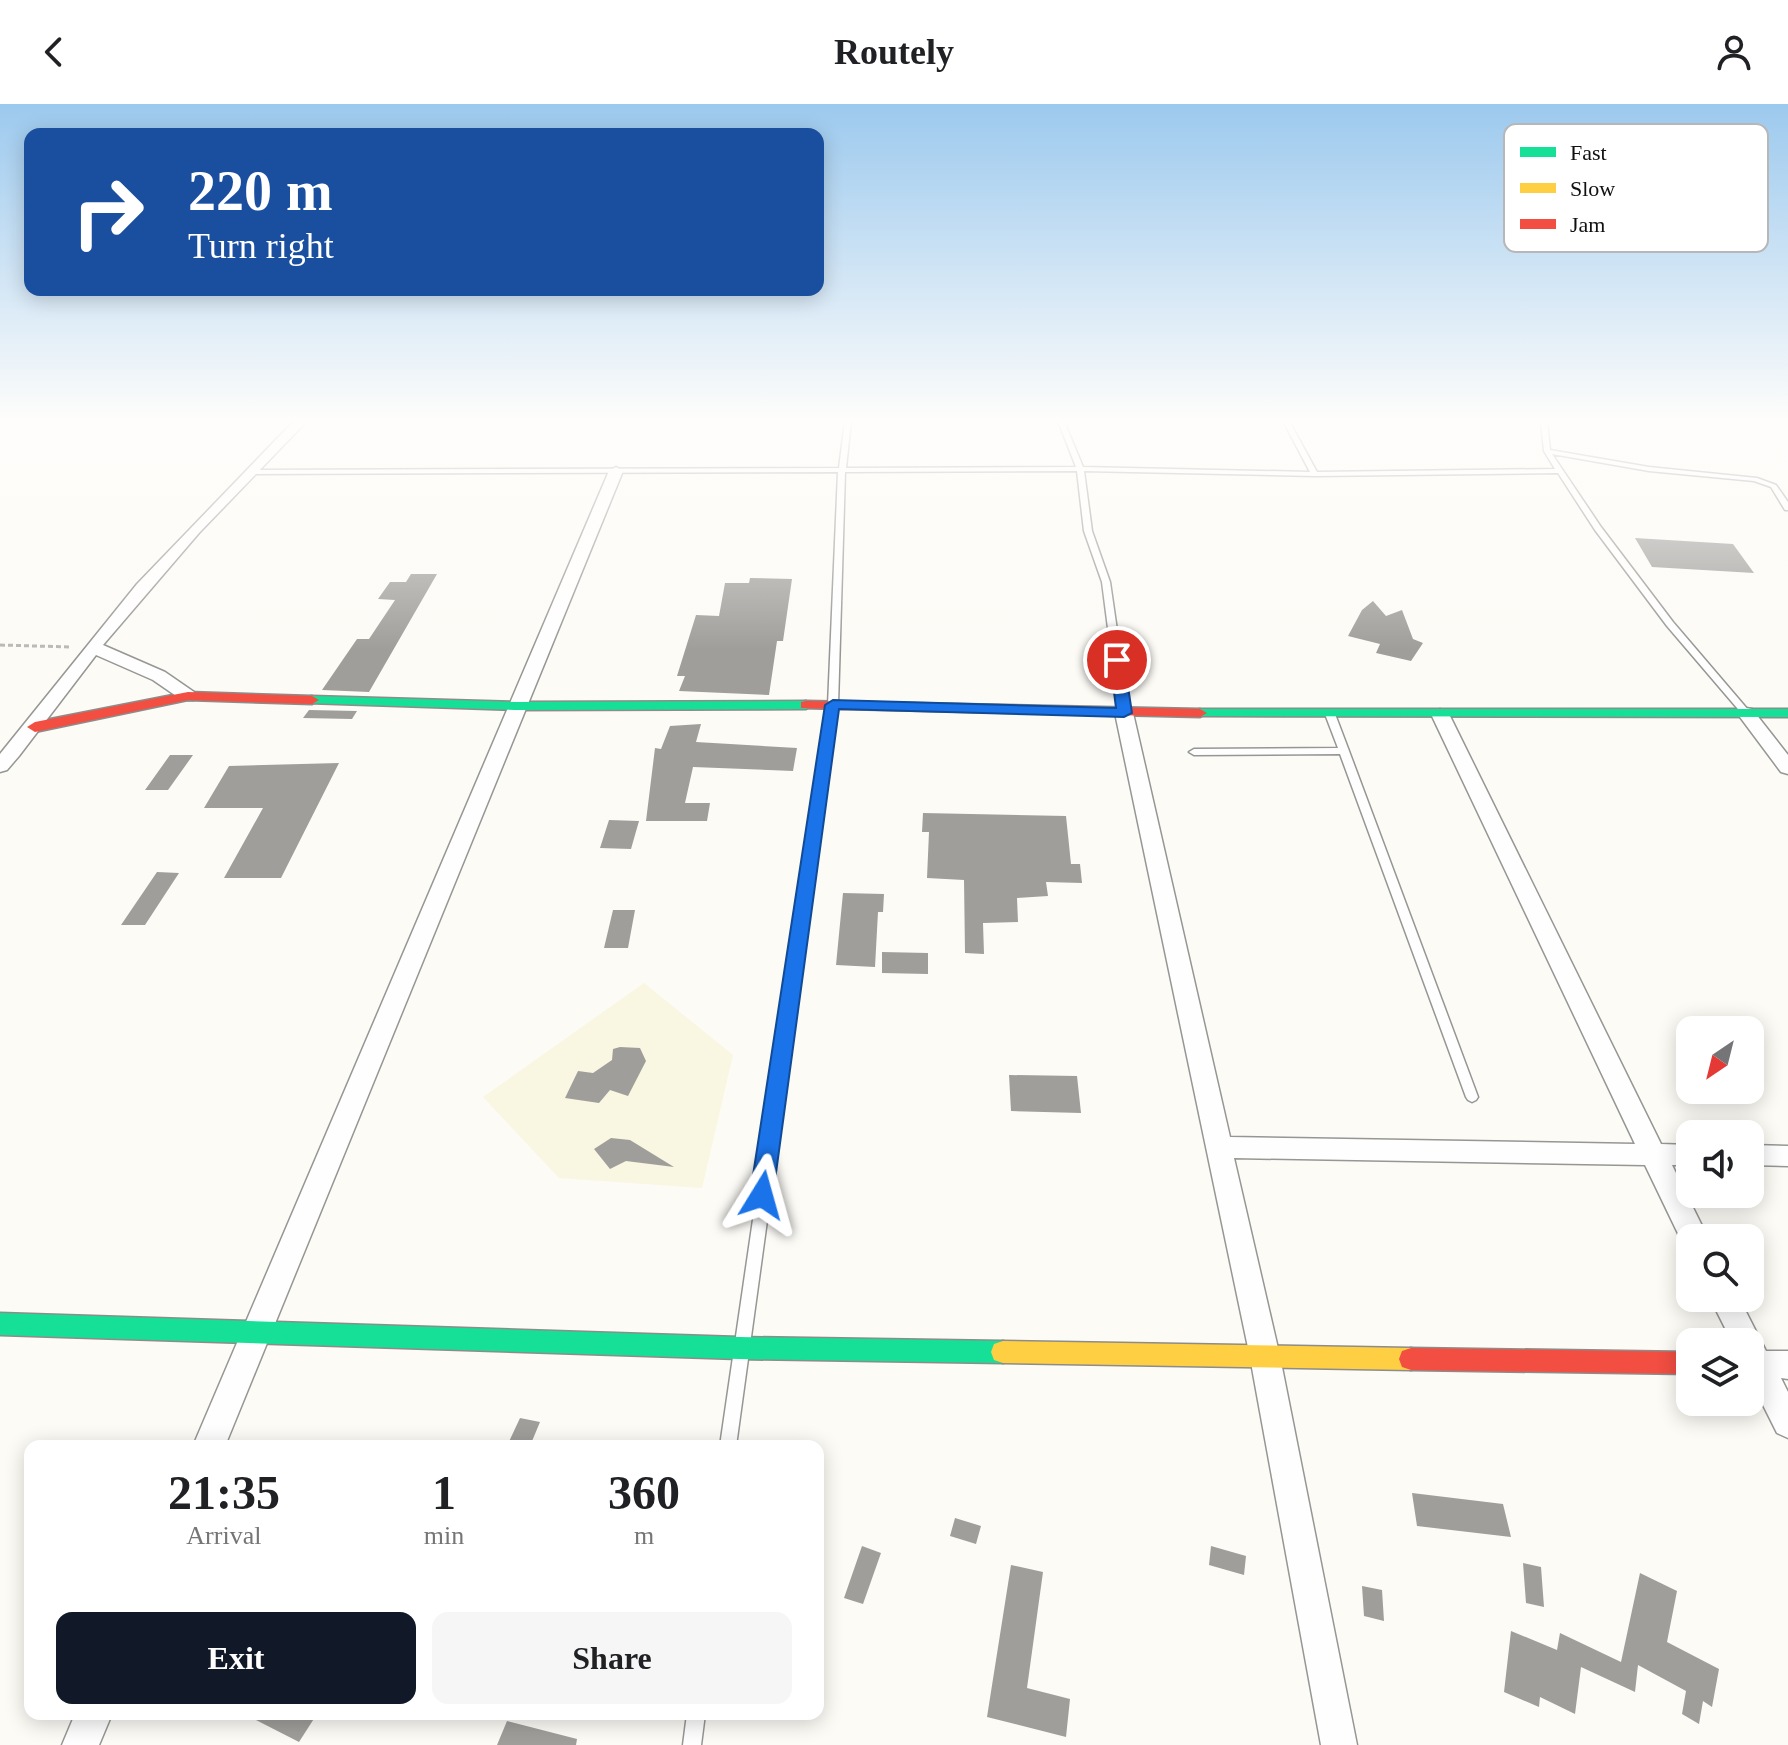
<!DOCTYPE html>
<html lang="en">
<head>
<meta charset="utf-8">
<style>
	body { margin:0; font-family:"Times New Roman",serif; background:#f6f6f6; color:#202124; height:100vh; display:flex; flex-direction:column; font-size:30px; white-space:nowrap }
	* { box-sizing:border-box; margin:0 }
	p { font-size:26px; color:#757577 }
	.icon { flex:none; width:44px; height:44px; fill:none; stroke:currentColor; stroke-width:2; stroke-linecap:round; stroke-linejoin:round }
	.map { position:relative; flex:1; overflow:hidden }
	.drawer { position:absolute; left:24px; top:1336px; width:800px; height:280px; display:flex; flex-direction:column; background:#fff; border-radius:16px; box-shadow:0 4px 20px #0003 }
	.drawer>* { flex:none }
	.top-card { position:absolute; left:24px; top:24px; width:800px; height:168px; border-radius:16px; box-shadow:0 4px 20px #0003; background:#1a4fa0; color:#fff; overflow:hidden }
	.needle { width:52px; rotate:215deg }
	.tools { position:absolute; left:1676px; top:912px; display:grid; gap:16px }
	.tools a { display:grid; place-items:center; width:88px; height:88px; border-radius:16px; background:#fff; box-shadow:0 4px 20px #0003; font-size:40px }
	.pin { position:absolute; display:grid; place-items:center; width:68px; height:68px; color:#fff; margin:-34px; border:4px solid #fff; border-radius:50%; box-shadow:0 2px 8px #0007 }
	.me { position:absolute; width:88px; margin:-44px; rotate:8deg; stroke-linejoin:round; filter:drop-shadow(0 0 6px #0008) }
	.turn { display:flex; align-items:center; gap:28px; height:168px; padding:0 32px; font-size:36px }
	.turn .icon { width:104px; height:104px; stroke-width:2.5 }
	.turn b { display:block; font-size:56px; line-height:68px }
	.eta { display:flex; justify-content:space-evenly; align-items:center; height:136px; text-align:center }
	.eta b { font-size:48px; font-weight:800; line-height:56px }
	.primary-button { display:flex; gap:16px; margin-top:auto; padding:16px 32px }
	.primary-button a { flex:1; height:92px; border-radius:16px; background:#111827; color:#fff; font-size:32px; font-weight:800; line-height:92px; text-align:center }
	.primary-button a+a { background:#f6f6f6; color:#202124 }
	header { display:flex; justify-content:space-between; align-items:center; height:104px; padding:0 32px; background:#fff; font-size:36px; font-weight:800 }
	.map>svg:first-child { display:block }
	.farmland { fill:#f9f6e2 }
	.building { fill:#a09e9b }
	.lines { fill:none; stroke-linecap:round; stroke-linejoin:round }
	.lane-casing { stroke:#969694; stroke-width:3 }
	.street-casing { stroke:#969694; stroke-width:3 }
	.fast-casing { stroke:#8d8c8a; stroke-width:3 }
	.slow-casing { stroke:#8d8c8a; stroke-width:3 }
	.jam-casing { stroke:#8d8c8a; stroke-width:3 }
	.path { stroke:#b9b9b8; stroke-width:3; stroke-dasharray:5 3; stroke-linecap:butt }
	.lane { fill:#fffefe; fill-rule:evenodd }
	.street { fill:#fffefe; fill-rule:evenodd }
	.fast { fill:#16e098; fill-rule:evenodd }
	.slow { fill:#ffcf43; fill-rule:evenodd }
	.jam { fill:#f24e42; fill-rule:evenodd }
	.route { fill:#1a73e8; stroke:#114b97; stroke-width:2 }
	.key { fill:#fff; stroke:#b7b7b7; stroke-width:2 }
	.key-label { font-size:22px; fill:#101010 }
</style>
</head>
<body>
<header><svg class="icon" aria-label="back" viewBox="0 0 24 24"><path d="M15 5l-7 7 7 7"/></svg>Routely<svg class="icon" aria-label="person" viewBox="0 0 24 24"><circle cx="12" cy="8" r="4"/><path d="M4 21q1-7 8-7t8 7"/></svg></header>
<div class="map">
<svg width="1788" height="1641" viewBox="0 0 1788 1641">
	<rect width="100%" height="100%" fill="#fcfbf6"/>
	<path class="farmland" d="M644,879L733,951L702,1084L559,1074L483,993Z"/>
	<path class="building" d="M1635,434L1733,440L1754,469L1652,463Z
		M411,470H437L369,588L322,586L357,535H369L395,496L378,495L390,478H406Z
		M750,474L792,475L783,537H777L769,591L679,587L685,572H677L696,511L719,512L725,479H749Z
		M1373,497L1386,512L1402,506L1413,535L1423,539L1411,557L1376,549L1380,540L1348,532L1362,506Z
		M309,606L357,607L352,615L303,614Z
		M701,620L696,638L797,644L793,667L693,663L685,699H710L707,717H646L655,644L661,645L670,622Z
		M170,651H193L168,686H145Z
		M339,659L281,774H224L263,704H204L229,662Z
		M923,709L1066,712L1071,760H1080L1082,779L1046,778L1048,792L1017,794L1018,818L983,819L984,850L965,849L964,776L927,774L929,728H922Z
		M609,716L639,717L631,745L600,744Z
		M157,768L179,769L145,821H121Z
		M843,789L884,790L883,808H878L875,863L836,861Z
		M613,806H635L628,844H604Z
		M882,848L928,849V870L882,869Z
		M620,943L640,944L646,957L628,992L610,986L599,999L565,994L578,967L593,969L612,956L613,945Z
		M1009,971L1077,972L1081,1009L1011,1007Z
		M611,1034L630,1036L674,1063L626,1057L610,1065L594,1045Z
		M520,1314L540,1318L530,1342H507Z
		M1412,1389L1503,1400L1511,1433L1417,1422Z
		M955,1414L981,1422L976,1440L950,1432Z
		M862,1442L881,1449L863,1500L844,1494Z
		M1211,1442L1246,1452L1244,1471L1209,1461Z
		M1523,1459L1541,1463L1544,1503L1526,1499Z
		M1011,1461L1043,1468L1027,1584L1070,1595L1066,1633L987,1613Z
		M1640,1469L1677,1487L1667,1538L1719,1565L1712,1603L1703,1597L1699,1620L1682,1610L1686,1587L1638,1561L1635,1588L1581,1563L1575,1610L1540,1593L1539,1603L1504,1588L1511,1527L1557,1546L1560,1529L1621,1558Z
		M1362,1482L1382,1486L1384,1517L1364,1512Z
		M244,1610H317L299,1638Z
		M507,1617L577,1635L576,1641H497Z"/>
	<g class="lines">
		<defs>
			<path id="lane" d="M845,317H851L846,364L1076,363L1058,317H1064L1083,363L1310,368L1283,317H1289L1317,368L1555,365L1544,347L1541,317H1547L1550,346L1649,363L1757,374L1776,381L1788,398V406H1785L1771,383L1754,377L1649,367L1552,350L1601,423L1673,518L1749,607V611H1743L1667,522L1595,426L1558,369L1315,372L1084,367L1092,427L1110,478L1129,609L1124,612L1119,609L1102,478L1084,427L1077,367L845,368L838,601L736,1342H720L828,601L838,368L249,370L246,368L249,366L839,364Z
				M1330,607L1335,610L1349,647L1478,993L1476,996L1472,998L1468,996L1466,993L1340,650L1194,651L1189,648L1194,645L1338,644L1325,610Z
				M687,1610H705L701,1641H683Z"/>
			<path id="street" d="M294,317H307L199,429L103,541L165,568L194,588V596H182L153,576L96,551L19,652L7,666L0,668V650L137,480Z
				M616,363L623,367L225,1342H193L609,367Z
				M1124,604L1133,609L1230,1033L1635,1040L1431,610L1440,605L1449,610L1661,1040L1690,1041V1061H1672L1708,1134H1690V1144L1684,1142L1645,1061L1234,1054L1280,1253L1357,1641H1321L1250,1253L1115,609Z
				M1746,604L1752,605L1788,651V670L1781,668L1737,609Z
				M1750,1041L1788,1042V1062L1750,1061Z
				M1710,1194H1739L1766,1247H1788V1275L1781,1274L1788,1288V1334L1777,1329L1750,1275V1238H1732Z
				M75,1610H112L99,1641H62Z"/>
			<path id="fast" d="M312,592L515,598L806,597L813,601L806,605L515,606L307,599V593Z
				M1200,605H1788V613L1195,612V606Z
				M0,1209L739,1233L1003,1237L1012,1240L1015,1248L1012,1256L1003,1259L739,1255L0,1231Z"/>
			<path id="slow" d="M1003,1237L1411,1244L1420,1247L1423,1255L1420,1263L1411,1266L1003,1259L994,1256L991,1248L994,1240Z"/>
			<path id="jam" d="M188,588L312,592L319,596L312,600L188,596L35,628L27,623L35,618Z
				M806,597L1200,605L1207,609L1200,613L801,604V598Z
				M1411,1244L1690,1248V1270L1411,1266L1402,1263L1399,1255L1402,1247Z"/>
		</defs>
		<use href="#lane" class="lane-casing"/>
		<use href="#street" class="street-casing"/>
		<use href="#fast" class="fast-casing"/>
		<use href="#slow" class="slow-casing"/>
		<use href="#jam" class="jam-casing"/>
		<path class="path" d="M0,541L70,543"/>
		<use href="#lane" class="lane"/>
		<use href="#street" class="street"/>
		<use href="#fast" class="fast"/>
		<use href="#slow" class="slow"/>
		<use href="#jam" class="jam"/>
	</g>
	<linearGradient id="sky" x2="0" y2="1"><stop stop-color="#9cc9ee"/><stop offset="0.58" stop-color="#fefdfb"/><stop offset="1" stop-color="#fefdfb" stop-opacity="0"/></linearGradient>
	<rect width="1788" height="546" fill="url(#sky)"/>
	<path class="route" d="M1117,552L1124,556L1132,609L1124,613L839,605L773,1091L769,1097H754L750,1091L825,601L833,596L1116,604L1110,556Z"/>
	<rect x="1504" y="20" width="264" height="128" rx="12" class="key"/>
	<rect x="1520" y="43" width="36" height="10" fill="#16e098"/>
	<rect x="1520" y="79" width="36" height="10" fill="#ffcf43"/>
	<rect x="1520" y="115" width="36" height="10" fill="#f24e42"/>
	<g class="key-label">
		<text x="1570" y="56">Fast</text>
		<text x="1570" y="92">Slow</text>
		<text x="1570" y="128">Jam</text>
	</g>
</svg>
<div class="tools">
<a><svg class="needle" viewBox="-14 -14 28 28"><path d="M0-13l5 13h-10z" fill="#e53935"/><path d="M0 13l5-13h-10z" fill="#757577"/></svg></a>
<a><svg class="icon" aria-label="sound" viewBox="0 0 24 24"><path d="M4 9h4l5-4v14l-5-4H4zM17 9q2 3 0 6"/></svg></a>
<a><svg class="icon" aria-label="search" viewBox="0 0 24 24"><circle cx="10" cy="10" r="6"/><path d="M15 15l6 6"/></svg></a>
<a><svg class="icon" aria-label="layers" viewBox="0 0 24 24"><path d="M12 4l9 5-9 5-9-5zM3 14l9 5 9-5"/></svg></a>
</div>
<div class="pin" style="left:1117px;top:556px;background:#d93025"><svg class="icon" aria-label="arrive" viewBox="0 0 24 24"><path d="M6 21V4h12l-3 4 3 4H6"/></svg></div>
<svg class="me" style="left:762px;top:1091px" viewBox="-20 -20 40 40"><path d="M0-17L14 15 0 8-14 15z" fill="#1a73e8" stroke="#fff" stroke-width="4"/></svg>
<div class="top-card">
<div class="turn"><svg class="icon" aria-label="right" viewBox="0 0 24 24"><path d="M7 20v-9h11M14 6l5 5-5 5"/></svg><div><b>220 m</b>Turn right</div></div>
</div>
<section class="drawer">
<div class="eta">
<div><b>21:35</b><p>Arrival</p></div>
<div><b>1</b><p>min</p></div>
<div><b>360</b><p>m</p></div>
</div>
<div class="primary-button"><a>Exit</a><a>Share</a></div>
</section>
</div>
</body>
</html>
